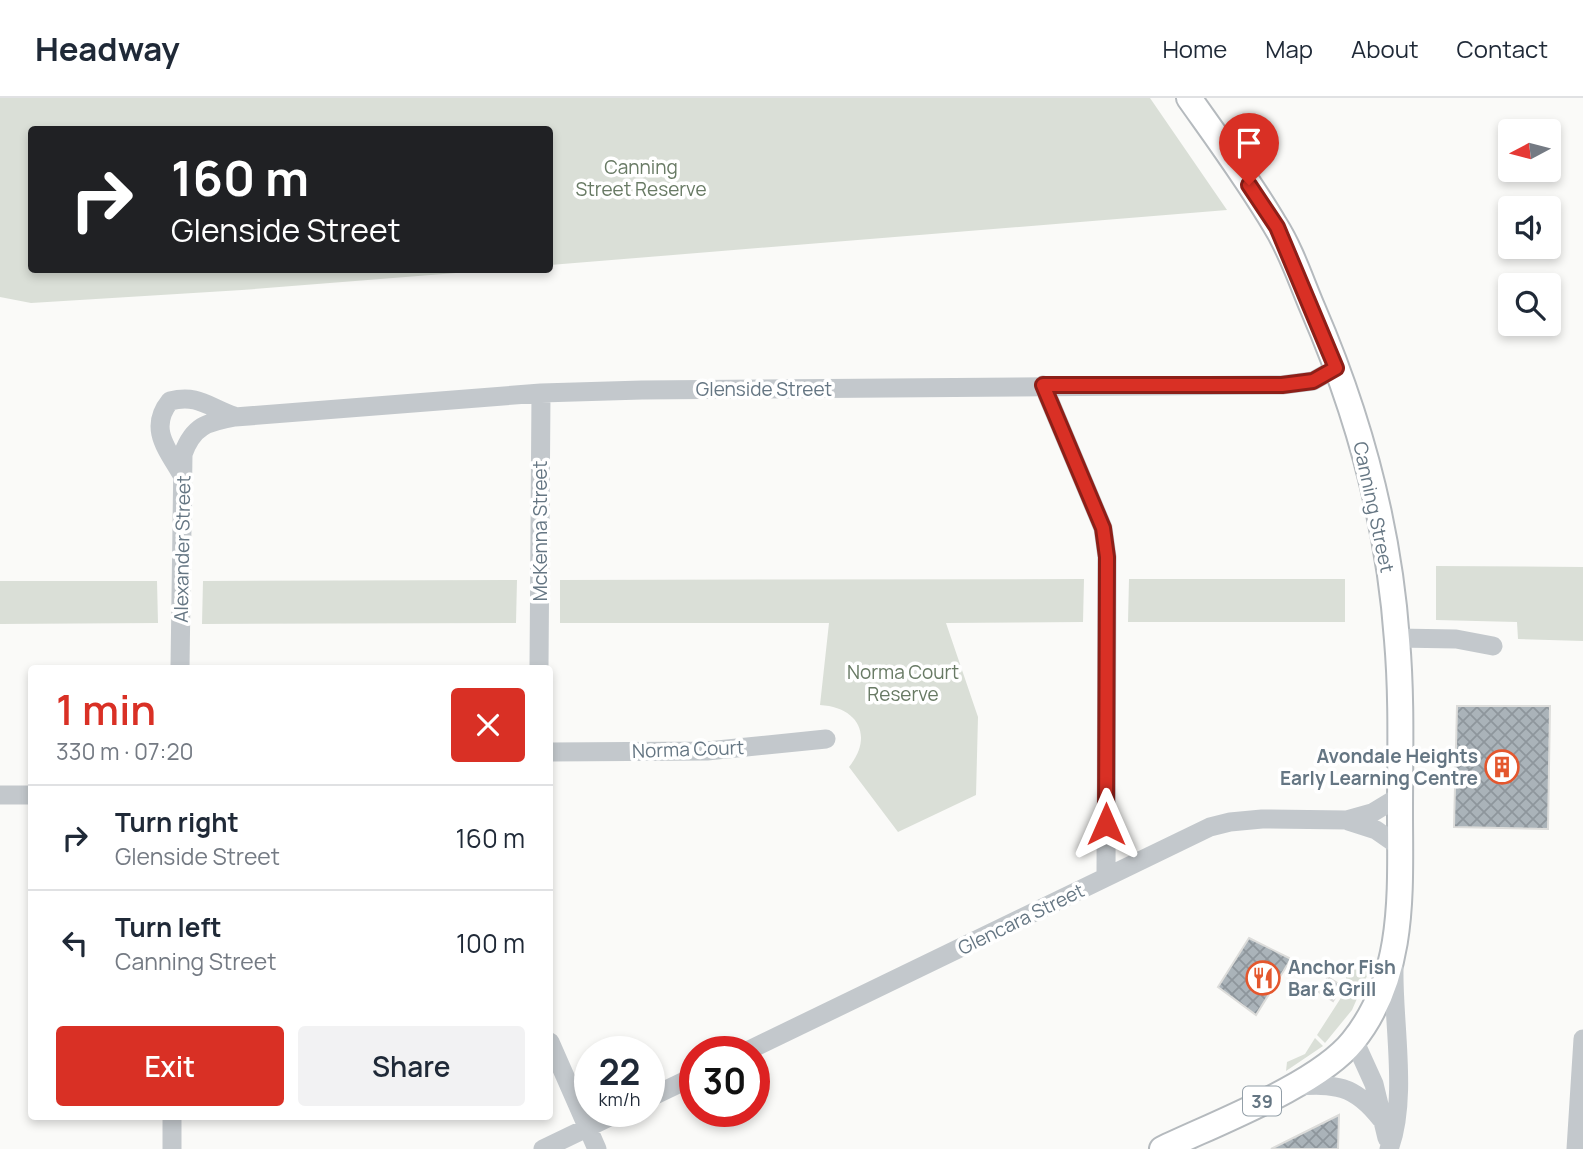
<!DOCTYPE html>
<html lang="en">
<head>
<meta charset="utf-8">
<style>
	body { margin:0; font-family:Manrope,sans-serif; background:#f2f2f3; color:#1f2937; height:100vh; display:flex; flex-direction:column; font-size:26px; white-space:nowrap }
	* { box-sizing:border-box; margin:0 }
	p { font-size:23px; color:#747a83 }
	.icon { flex:none; width:38px; height:38px; fill:none; stroke:currentColor; stroke-width:2; stroke-linecap:round; stroke-linejoin:round }
	.map { position:relative; flex:1; overflow:hidden }
	.sheet { position:absolute; left:28px; top:567px; width:525px; height:455px; display:flex; flex-direction:column; background:#fff; border-radius:7px; box-shadow:0 4px 10px #0003 }
	.sheet>* { flex:none }
	.top-card { position:absolute; left:28px; top:28px; width:525px; height:147px; border-radius:7px; box-shadow:0 4px 10px #0003; background:#202124; color:#fff; overflow:hidden }
	.needle { width:46px; rotate:263deg }
	.fabs { position:absolute; left:1498px; top:21px; display:grid; gap:14px }
	.fabs a { display:grid; place-items:center; width:63px; height:63px; border-radius:7px; background:#fff; box-shadow:0 4px 10px #0003; font-size:35px }
	.speed { position:absolute; left:574px; top:938px; display:flex; gap:14px; font-size:35px; font-weight:700; text-align:center }
	.speed>* { display:grid; place-content:center; width:91px; height:91px; border-radius:50%; background:#fff; box-shadow:0 4px 10px #0003; line-height:1 }
	.speed small { font-size:18px; font-weight:400 }
	.speed .limit { border:10px solid #d22; background:#fff; color:#111 }
	.pin { position:absolute; display:grid; place-items:center; width:60px; height:60px; color:#fff; margin:-72px -30px; border-radius:50% 50% 50% 0; rotate:-45deg; box-shadow:0 0 7px #0007 }
	.pin .icon { rotate:45deg }
	.me { position:absolute; width:77px; margin:-38px; rotate:0deg; stroke-linejoin:round; filter:drop-shadow(0 0 5px #0008) }
	.turn { display:flex; align-items:center; gap:24px; height:147px; padding:0 28px; font-size:32px }
	.turn .icon { width:91px; height:91px; stroke-width:2.5 }
	.turn b { display:block; font-size:49px; line-height:60px }
	.round { display:grid; place-items:center; flex:none; width:74px; height:74px; border-radius:7px; background:#f2f2f3 }
	.overview { display:flex; align-items:center; justify-content:space-between; height:119px; padding:0 28px }
	h1 { font-size:42px; font-weight:600; line-height:52px; color:#d93025 }
	.primary-button { display:flex; gap:14px; margin-top:auto; padding:14px 28px }
	.primary-button a { flex:1; height:80px; border-radius:7px; background:#d93025; color:#fff; font-size:28px; font-weight:600; line-height:80px; text-align:center }
	.primary-button a+a { background:#f2f2f3; color:#1f2937 }
	ul { padding:0; list-style:none }
	li { display:flex; align-items:center; gap:21px; height:105px; padding:0 28px; border-top:2px solid #e0e1e3 }
	li div { flex:1 }
	li b { display:block; font-size:26px }
	li em { font-style:normal }
	header { display:flex; align-items:center; gap:42px; box-sizing:border-box; height:98px; padding:0 35px; background:#fff; border-bottom:2px solid #e0e1e3 }
	header strong { font-size:33px }
	nav { display:flex; gap:38px; margin-inline-start:auto; font-size:24px }
	.map>svg:first-child { display:block }
	.green { fill:#dadfd7 }
	.building { fill:url(#building-cross-hatch); stroke:#dcdcda; stroke-width:2 }
	.lines { fill:none; stroke-linecap:round; stroke-linejoin:round }
	.major-casing { stroke:#b5babe; stroke-width:28 }
	.minor { stroke:#c3c8cc; stroke-width:19 }
	.major { stroke:#fff; stroke-width:24 }
	.route-casing { stroke:#8d1f18; stroke-width:18 }
	.route { stroke:#d93025; stroke-width:12 }
	.labels { text-anchor:middle; dominant-baseline:central; stroke-width:7; stroke-linejoin:round; paint-order:stroke }
	.shield { fill:#fff; stroke:#939fa8; stroke-width:2 }
	.shield-label { font-size:18px; font-weight:bold; fill:#657683 }
	.park-label { font-size:19px; fill:#687a64; stroke:#fff }
	.street-label { font-size:19px; fill:#657683; stroke:#fff }
	.poi-label { font-size:19px; font-weight:bold; fill:#657683; stroke:#fff; text-anchor:end }
</style>
</head>
<body>
<header>
<strong>Headway</strong>
<nav><a>Home</a><a>Map</a><a>About</a><a>Contact</a></nav>
</header>
<div class="map">
<svg width="1583" height="1051" viewBox="0 0 1583 1051">
	<defs>
		<pattern id="building-cross-hatch" width="8" height="8" patternUnits="userSpaceOnUse" patternTransform="scale(1.75)"><rect width="8" height="8" fill="#aab3b9"/><path d="M0 0l8 8M0 8l8-8" fill="none" stroke="#8e969c"/></pattern>
	</defs>
	<rect width="100%" height="100%" fill="#fafaf8"/>
	<path class="green" d="M0,0H1150L1227,112L550,167V32H32V172H494L242,192L31,205L0,199Z
		M1436,468L1583,469V543L1518,541L1517,524L1436,522Z
		M1084,481L1083,524L946,525L978,619L976,697L898,734L849,669C874,638 858,609 820,607L829,525H560V482Z
		M1129,481H1345V524H1128Z
		M517,482L516,525L202,526L203,483Z
		M0,483H157L158,525L0,526Z
		M1366,870L1370,871L1352,912L1325,945L1317,937L1346,892V873Z
		M1315,940L1323,948L1286,973L1287,964L1305,956Z"/>
	<path class="building" d="M1457,608H1550L1548,731L1454,729Z
		M1249,840L1291,861L1256,917L1218,889Z
		M1328,879L1342,888L1333,903L1319,894Z
		M1339,1017L1338,1051H1271Z"/>
	<g class="lines">
		<defs>
			<path id="major" d="M1162,1051C1214,1026 1318,987 1353,943C1406,877 1400,794 1400,714C1400,657 1402,600 1397,542C1389,429 1358,315 1313,211C1301,183 1291,152 1275,127C1249,83 1218,41 1189,0"/>
		</defs>
		<use href="#major" class="major-casing"/>
		<path class="minor" d="M1043,287L1103,430L1107,459L1106,779
			M182,377C167,351 148,330 170,303C198,296 208,309 234,318
			M1397,540L1456,541L1493,548
			M180,570L183,356C193,328 207,324 235,319L541,295L642,292L1282,287L1313,283L1336,270
			M539,570L541,295
			M550,654L707,653L826,641
			M0,697H32
			M1348,723L1376,732L1399,748
			M1354,942L1374,986L1387,1040
			M550,944L597,1051
			M745,954L1210,729L1230,724L1262,721L1347,722L1372,715L1400,698
			M1294,988C1335,986 1354,986 1381,1021
			M649,1000L695,978
			M172,1051V1018
			M543,1051L622,1013
			M1389,1051C1408,1001 1393,925 1394,872
			M1576,1051L1583,941"/>
		<use href="#major" class="major"/>
	</g>
	<g class="lines">
		<defs>
			<path id="route" d="M1106,726L1107,459L1103,430L1043,287H1282L1313,283L1336,270L1277,129L1249,87"/>
		</defs>
		<use href="#route" class="route-casing"/>
		<use href="#route" class="route"/>
	</g>
	<defs>
		<symbol id="building-ring" viewBox="-11 -11 22 22"><circle r="9.5" fill="#fff" stroke="#e4572e" stroke-width="1.5"/><path d="M-4-6H4V6H1V3H-1V6H-4ZM-2.5-4.3h1.7v1.8h-1.7ZM.8-4.3h1.7v1.8H.8ZM-2.5-1h1.7V.8h-1.7ZM.8-1h1.7V.8H.8Z" fill="#e4572e"/></symbol>
		<symbol id="restaurant-ring" viewBox="-11 -11 22 22"><circle r="9.5" fill="#fff" stroke="#e4572e" stroke-width="1.5"/><path d="M-5-6h1v4h1v-4h1v4h1v-4h1v5L-1.5 .5V6h-2V.5L-5-1ZM5-6V6H3V1.5H1.5Q1.5-4 5-6Z" fill="#e4572e"/></symbol>
	</defs>
	<g fill-rule="evenodd">
		<use href="#building-ring" x="1483" y="650" width="38" height="38"/>
		<use href="#restaurant-ring" x="1244" y="861" width="38" height="38"/>
	</g>
	<g class="labels">
		<rect class="shield" x="1243" y="988.5" width="38" height="29" rx="5"/>
		<g class="shield-label">
			<text x="1262" y="1003">39</text>
		</g>
		<g class="park-label">
			<text x="641" y="69">Canning<tspan x="641" dy="22">Street Reserve</tspan></text>
			<text x="903" y="574">Norma Court<tspan x="903" dy="22">Reserve</tspan></text>
		</g>
		<g class="street-label">
			<text x="764" y="291">Glenside Street</text>
			<text transform="translate(1374 409) rotate(78)">Canning Street</text>
			<text transform="translate(540 433) rotate(-90)">McKenna Street</text>
			<text transform="translate(182 451) rotate(-89)">Alexander Street</text>
			<text transform="translate(688 651) rotate(-2)">Norma Court</text>
			<text transform="translate(1021 821) rotate(-26)">Glencara Street</text>
		</g>
		<g class="poi-label">
			<text x="1478" y="658">Avondale Heights<tspan x="1478" dy="22">Early Learning Centre</tspan></text>
			<text x="1288" y="869" text-anchor="start">Anchor Fish<tspan x="1288" dy="22">Bar &amp; Grill</tspan></text>
		</g>
	</g>
</svg>
<div class="fabs">
<a><svg class="needle" viewBox="-14 -14 28 28"><path d="M0-13l5 13h-10z" fill="#e53935"/><path d="M0 13l5-13h-10z" fill="#747a83"/></svg></a>
<a><svg class="icon" aria-label="sound" viewBox="0 0 24 24"><path d="M4 9h4l5-4v14l-5-4H4zM17 9q2 3 0 6"/></svg></a>
<a><svg class="icon" aria-label="search" viewBox="0 0 24 24"><circle cx="10" cy="10" r="6"/><path d="M15 15l6 6"/></svg></a>
</div>
<div class="speed"><div>22<small>km/h</small></div><div class="limit">30</div></div>
<div class="pin" style="left:1249px;top:87px;background:#d93025"><svg class="icon" aria-label="arrive" viewBox="0 0 24 24"><path d="M6 21V4h12l-3 4 3 4H6"/></svg></div>
<svg class="me" style="left:1106px;top:726px" viewBox="-20 -20 40 40"><path d="M0-17L14 15 0 8-14 15z" fill="#d93025" stroke="#fff" stroke-width="4"/></svg>
<div class="top-card">
<div class="turn"><svg class="icon" aria-label="right" viewBox="0 0 24 24"><path d="M7 20v-9h11M14 6l5 5-5 5"/></svg><div><b>160 m</b>Glenside Street</div></div>
</div>
<section class="sheet">
<div class="overview"><div><h1>1 min</h1><p>330 m · 07:20</p></div><a class="round" style="background:#d93025;color:#fff"><svg class="icon" aria-label="close" viewBox="0 0 24 24"><path d="M6 6l12 12M18 6L6 18"/></svg></a></div>
<ul>
<li><svg class="icon" aria-label="right" viewBox="0 0 24 24"><path d="M7 20v-9h11M14 6l5 5-5 5"/></svg><div><b>Turn right</b><p>Glenside Street</p></div><em>160 m</em></li>
<li><svg class="icon" aria-label="left" viewBox="0 0 24 24"><path d="M17 20v-9H6M10 6l-5 5 5 5"/></svg><div><b>Turn left</b><p>Canning Street</p></div><em>100 m</em></li>
</ul>
<div class="primary-button"><a>Exit</a><a>Share</a></div>
</section>
</div>
</body>
</html>
